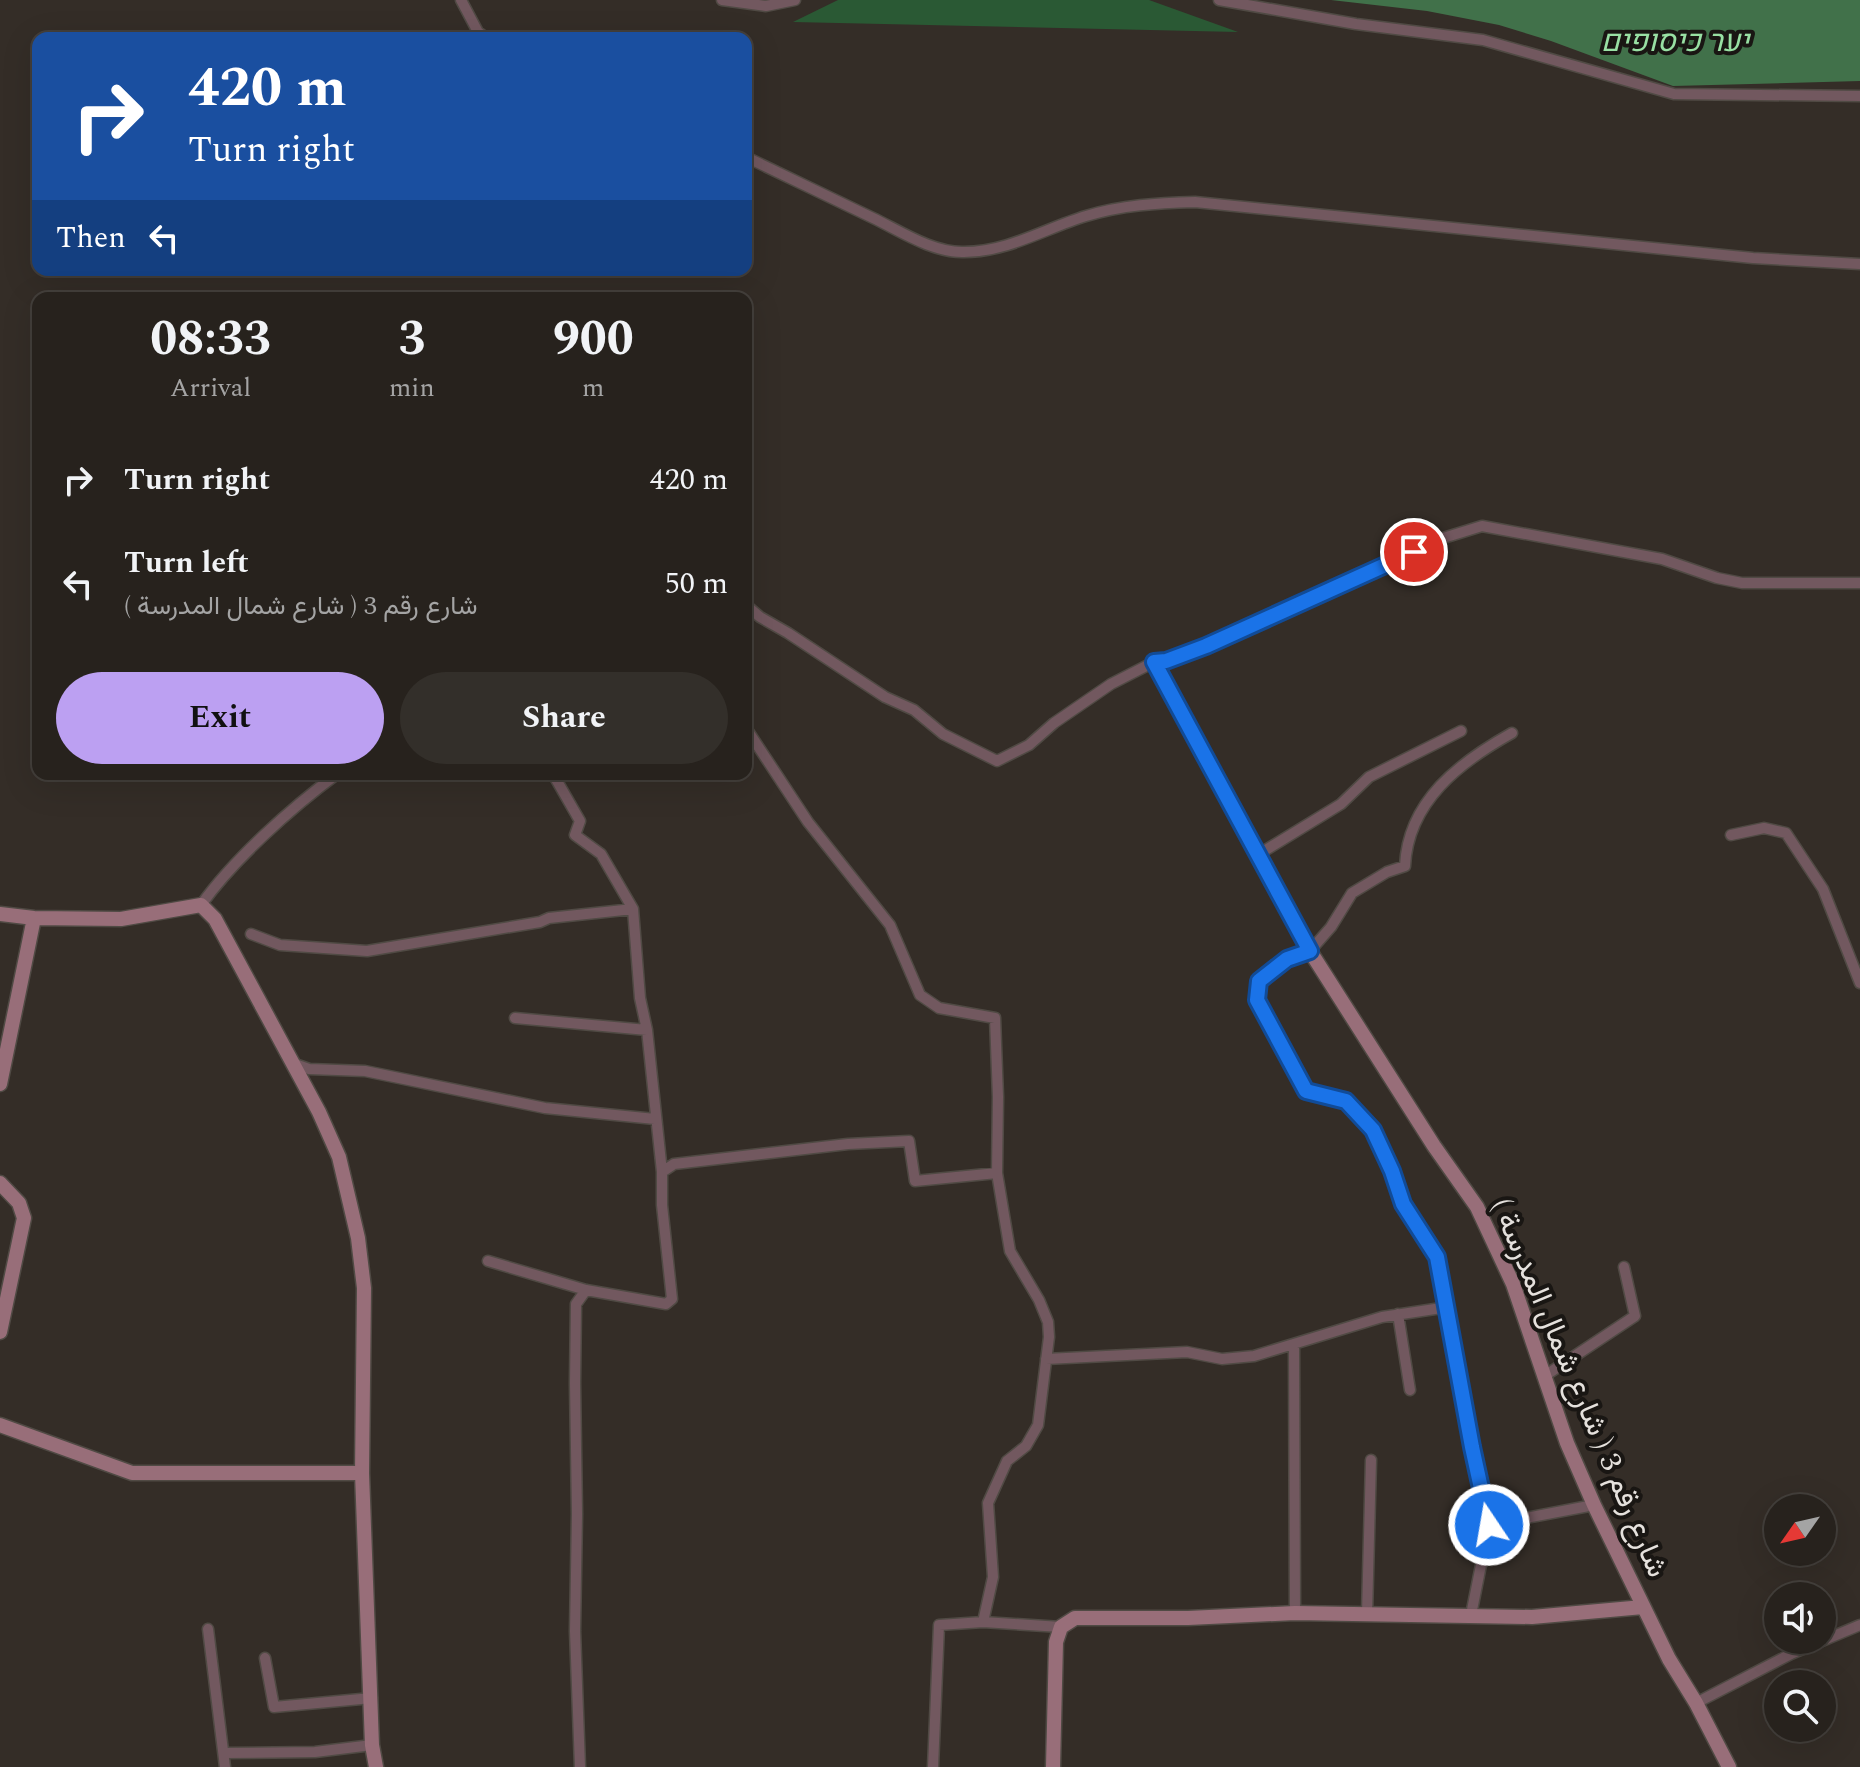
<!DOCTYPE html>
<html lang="en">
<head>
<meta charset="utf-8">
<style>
	body { margin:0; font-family:Spectral,Vazirmatn,Heebo,serif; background:#332f2a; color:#f1f3f6; height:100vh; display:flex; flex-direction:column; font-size:30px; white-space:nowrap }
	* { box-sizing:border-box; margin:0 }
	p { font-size:26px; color:#a4a4a4 }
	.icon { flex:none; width:44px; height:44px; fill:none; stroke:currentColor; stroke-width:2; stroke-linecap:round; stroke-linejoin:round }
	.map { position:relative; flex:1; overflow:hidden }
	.side { position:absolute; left:32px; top:292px; width:720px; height:488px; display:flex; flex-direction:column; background:#27221d; border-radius:16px; box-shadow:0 8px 32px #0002,0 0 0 2px #433f3b }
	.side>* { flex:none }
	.top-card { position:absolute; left:32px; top:32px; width:720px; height:244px; border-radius:16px; box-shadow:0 8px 32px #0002,0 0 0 2px #433f3b; background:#1a4fa0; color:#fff; overflow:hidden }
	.needle { width:52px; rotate:236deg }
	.tools { position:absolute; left:1764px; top:1494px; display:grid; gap:16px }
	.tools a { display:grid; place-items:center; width:72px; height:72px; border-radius:50%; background:#27221d; box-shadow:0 8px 32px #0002,0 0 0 2px #433f3b; font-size:40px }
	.pin { position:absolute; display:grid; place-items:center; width:68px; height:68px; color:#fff; margin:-34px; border:4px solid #fff; border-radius:50%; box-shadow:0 2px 8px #0007 }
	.me { position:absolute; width:88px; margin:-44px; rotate:348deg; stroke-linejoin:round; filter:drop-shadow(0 0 6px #0008) }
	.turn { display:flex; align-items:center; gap:28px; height:168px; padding:0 24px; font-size:36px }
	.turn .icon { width:104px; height:104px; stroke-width:2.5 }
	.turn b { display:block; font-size:56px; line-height:68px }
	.then { display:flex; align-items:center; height:76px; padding:0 24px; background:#0003; gap:16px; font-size:30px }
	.eta { display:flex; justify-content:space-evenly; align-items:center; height:136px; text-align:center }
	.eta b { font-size:48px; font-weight:700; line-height:56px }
	.button { display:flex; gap:16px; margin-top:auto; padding:16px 24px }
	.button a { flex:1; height:92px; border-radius:48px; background:#bca0f2; color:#111; font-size:32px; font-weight:700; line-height:92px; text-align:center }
	.button a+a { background:#332f2a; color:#f1f3f6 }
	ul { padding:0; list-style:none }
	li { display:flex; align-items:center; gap:24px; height:104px; padding:0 24px }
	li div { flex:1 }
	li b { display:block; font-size:30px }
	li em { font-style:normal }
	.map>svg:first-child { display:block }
	.green { fill:#2a5934 }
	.forest { fill:#41714a }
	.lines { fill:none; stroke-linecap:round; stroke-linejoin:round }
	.street-casing { stroke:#504a44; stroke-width:13 }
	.secondary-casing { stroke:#504a44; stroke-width:17 }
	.street { stroke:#72585f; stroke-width:10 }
	.secondary { stroke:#986e79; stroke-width:14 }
	.route-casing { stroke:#114b97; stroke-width:20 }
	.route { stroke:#1a73e8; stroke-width:14 }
	.labels { text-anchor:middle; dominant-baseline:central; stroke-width:8; stroke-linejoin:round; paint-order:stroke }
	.park-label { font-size:30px; font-style:italic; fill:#98e0a3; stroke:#191613 }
	.street-label { font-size:30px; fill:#e5e1dd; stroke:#191613 }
</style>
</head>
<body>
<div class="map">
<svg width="1860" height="1767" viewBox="0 0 1860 1767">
	<rect width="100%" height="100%" fill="#342d27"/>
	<path class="green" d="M838,0H1149L1238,32L793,22Z"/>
	<path class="forest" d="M1331,0H1860V81L1673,86L1551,41L1499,25L1427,11Z"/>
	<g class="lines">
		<defs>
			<path id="street" d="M461,0L478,32L486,38
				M722,0L766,6L795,0
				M1219,0L1356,24L1483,40L1674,94L1860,96
				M746,157C788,177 831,198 873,218C900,231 933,253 964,252C1008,252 1046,228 1086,216C1122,205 1158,203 1195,202L1753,258L1860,264
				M746,605L760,617L788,633L885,697L914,710L943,734L997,761L1029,745L1054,723L1111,684L1154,662L1166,661L1206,646L1338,588L1440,539L1482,526L1662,559L1717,578L1742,583H1860
				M746,728L808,822L890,925L920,995L939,1008L995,1018L998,1097L997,1173L1010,1251L1039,1300L1048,1322L1049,1337L1038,1425L1026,1446L1007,1461L988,1503L993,1577L983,1622L939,1625L933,1767
				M553,774L580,821L575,835L601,854L633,909L640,998L647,1030L662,1172
				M1731,835L1764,828L1786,833L1823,889L1860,983
				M1259,854L1341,804L1369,777L1461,731
				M201,905C234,859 291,808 337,774
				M251,934L280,945L367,951L540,922L549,918L633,909
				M515,1018L647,1030
				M292,1063L309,1069L365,1071L545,1108L655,1119
				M488,1261L586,1290L666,1304L672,1299L662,1205V1172L674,1164L848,1144L909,1141L915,1181L997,1173
				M1398,1314L1410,1390
				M1294,1344L1295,1613
				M1046,1359L1187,1352L1222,1359L1254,1356L1382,1317L1448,1307
				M1543,1377L1635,1316L1624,1267
				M1489,1525L1594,1505
				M1367,1614L1371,1460
				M1471,1615L1489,1525L1437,1257L1403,1204L1392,1171L1373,1130L1346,1101L1306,1091L1257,1000L1259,981L1287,959L1310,951L1331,927L1352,893L1387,872L1405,866C1408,801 1460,762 1512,733
				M983,1622L1061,1627
				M208,1629L225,1767
				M265,1658L274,1707L372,1698
				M1696,1703L1791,1654L1860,1625
				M224,1753L315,1752L372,1745
				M580,1767L575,1631L577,1514L575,1383L576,1304L586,1290"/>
			<path id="secondary" d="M1154,662L1310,951L1434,1146L1477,1207L1513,1284L1567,1443L1594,1505L1669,1659L1696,1703L1729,1767
				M0,914L34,918L121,919L201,905L215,919L319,1112L339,1157L358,1238L364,1288L362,1473L372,1745L376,1767
				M0,1084L34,918
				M0,1183L19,1203L24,1218L0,1332
				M0,1425L132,1473H362
				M1053,1767L1056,1642L1061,1627L1075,1618H1188L1295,1613L1532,1617L1643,1607"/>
		</defs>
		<use href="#street" class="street-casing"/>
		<use href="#secondary" class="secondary-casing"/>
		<use href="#street" class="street"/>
		<use href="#secondary" class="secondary"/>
	</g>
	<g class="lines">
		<defs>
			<path id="route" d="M1414,552L1206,646L1166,661L1154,662L1310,951L1287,959L1259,981L1257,1000L1306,1091L1346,1101L1373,1130L1392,1171L1403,1204L1437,1257L1472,1447L1489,1525"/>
		</defs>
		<use href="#route" class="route-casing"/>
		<use href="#route" class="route"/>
	</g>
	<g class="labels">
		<g class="park-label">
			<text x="1675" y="42">יער כיסופים</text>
		</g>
		<g class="street-label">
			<text transform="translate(1579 1388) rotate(67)">شارع رقم 3 ( شارع شمال المدرسة )</text>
		</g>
	</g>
</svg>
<div class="tools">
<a><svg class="needle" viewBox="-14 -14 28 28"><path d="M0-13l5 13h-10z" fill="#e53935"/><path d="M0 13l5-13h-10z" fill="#a4a4a4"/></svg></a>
<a><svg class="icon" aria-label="sound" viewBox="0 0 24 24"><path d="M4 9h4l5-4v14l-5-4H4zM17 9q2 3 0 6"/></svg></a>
<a><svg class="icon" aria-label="search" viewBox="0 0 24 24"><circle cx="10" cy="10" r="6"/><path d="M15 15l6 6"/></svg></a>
</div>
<div class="pin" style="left:1414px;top:552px;background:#d93025"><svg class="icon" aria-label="arrive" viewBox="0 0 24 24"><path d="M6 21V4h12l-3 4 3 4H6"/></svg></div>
<svg class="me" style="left:1489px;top:1525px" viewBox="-20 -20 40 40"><circle r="17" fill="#1a73e8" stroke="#fff" stroke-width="3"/><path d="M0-11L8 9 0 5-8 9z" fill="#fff"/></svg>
<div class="top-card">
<div class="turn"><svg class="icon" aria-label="right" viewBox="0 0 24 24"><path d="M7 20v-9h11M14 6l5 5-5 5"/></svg><div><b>420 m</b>Turn right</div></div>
<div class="then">Then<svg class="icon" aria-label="left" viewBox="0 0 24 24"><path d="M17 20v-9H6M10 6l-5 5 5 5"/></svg></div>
</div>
<section class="side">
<div class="eta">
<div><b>08:33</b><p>Arrival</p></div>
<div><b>3</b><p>min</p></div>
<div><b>900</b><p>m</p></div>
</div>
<ul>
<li><svg class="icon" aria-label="right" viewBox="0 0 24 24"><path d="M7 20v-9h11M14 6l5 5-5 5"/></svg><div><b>Turn right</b></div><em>420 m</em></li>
<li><svg class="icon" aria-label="left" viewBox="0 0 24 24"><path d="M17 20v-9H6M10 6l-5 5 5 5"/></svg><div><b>Turn left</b><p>شارع رقم 3 ( شارع شمال المدرسة )</p></div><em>50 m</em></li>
</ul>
<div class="button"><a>Exit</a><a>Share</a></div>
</section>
</div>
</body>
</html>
